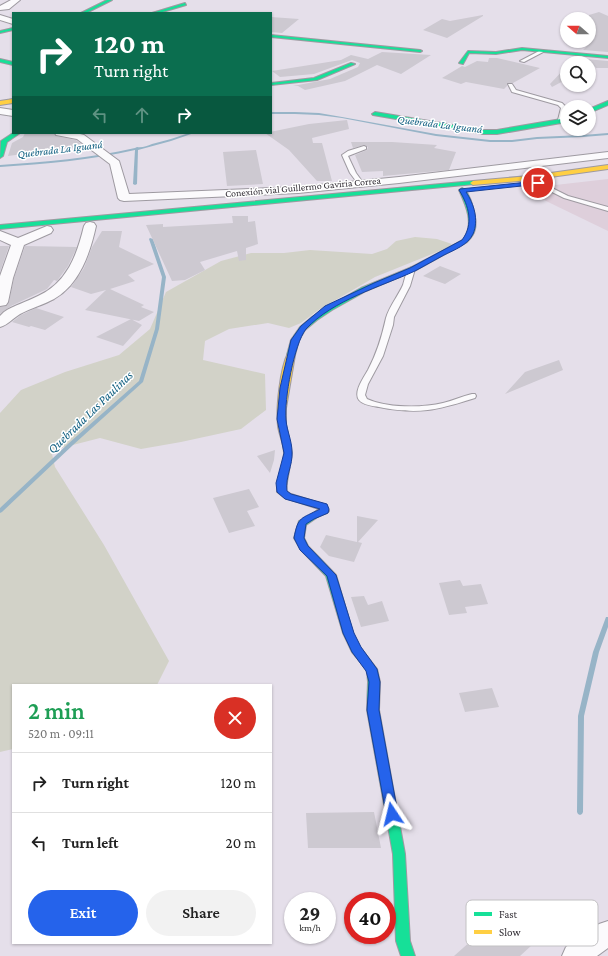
<!DOCTYPE html>
<html lang="en">
<head>
<meta charset="utf-8">
<style>
	body { margin:0; font-family:"Crimson Pro",serif; background:#f2f2f2; color:#222; height:100vh; display:flex; flex-direction:column; font-size:15px; white-space:nowrap }
	* { box-sizing:border-box; margin:0 }
	p { font-size:13px; color:#767676 }
	.icon { flex:none; width:22px; height:22px; fill:none; stroke:currentColor; stroke-width:2; stroke-linecap:round; stroke-linejoin:round }
	.map { position:relative; flex:1; overflow:hidden }
	.panel { position:absolute; left:12px; top:684px; width:260px; height:260px; display:flex; flex-direction:column; background:#fff; border-radius:0px; box-shadow:0 1px 3px #0004 }
	.panel>* { flex:none }
	.banner { position:absolute; left:12px; top:12px; width:260px; height:122px; border-radius:0px; box-shadow:0 1px 3px #0004; background:#0b6e4f; color:#fff; overflow:hidden }
	.needle { width:26px; rotate:290deg }
	.controls { position:absolute; left:560px; top:12px; display:grid; gap:8px }
	.controls a { display:grid; place-items:center; width:36px; height:36px; border-radius:50%; background:#fff; box-shadow:0 1px 3px #0004; font-size:20px }
	.speed { position:absolute; left:284px; top:892px; display:flex; gap:8px; font-size:20px; font-weight:700; text-align:center }
	.speed>* { display:grid; place-content:center; width:52px; height:52px; border-radius:50%; background:#fff; box-shadow:0 1px 3px #0004; line-height:1 }
	.speed small { font-size:10px; font-weight:400 }
	.speed .limit { border:6px solid #d22; background:#fff; color:#111 }
	.pin { position:absolute; display:grid; place-items:center; width:34px; height:34px; color:#fff; margin:-17px; border:2px solid #fff; border-radius:50%; box-shadow:0 1px 4px #0007 }
	.me { position:absolute; width:44px; margin:-22px; rotate:350deg; stroke-linejoin:round; filter:drop-shadow(0 0 3px #0008) }
	.turn { display:flex; align-items:center; gap:14px; height:84px; padding:0 16px; font-size:18px }
	.turn .icon { width:52px; height:52px; stroke-width:2.5 }
	.turn b { display:block; font-size:28px; line-height:34px }
	.lanes { display:flex; align-items:center; height:38px; padding:0 16px; background:#0003; justify-content:center; gap:20px; direction:ltr }
	.lanes .off { opacity:.35 }
	.round { display:grid; place-items:center; flex:none; width:42px; height:42px; border-radius:21px; background:#f2f2f2 }
	.headline { display:flex; align-items:center; justify-content:space-between; height:68px; padding:0 16px }
	h1 { font-size:24px; font-weight:600; line-height:30px; color:#1e9e55 }
	.cta { display:flex; gap:8px; margin-top:auto; padding:8px 16px }
	.cta a { flex:1; height:46px; border-radius:24px; background:#2563eb; color:#fff; font-size:16px; font-weight:600; line-height:46px; text-align:center }
	.cta a+a { background:#f2f2f2; color:#222 }
	ul { padding:0; list-style:none }
	li { display:flex; align-items:center; gap:12px; height:60px; padding:0 16px; border-top:1px solid #e0e0e0 }
	li div { flex:1 }
	li b { display:block; font-size:15px }
	li em { font-style:normal }
	.map>svg:first-child { display:block }
	.industrial { fill:#decfdb }
	.green { fill:#d2d2c8 }
	.lines { fill:none; stroke-linecap:round; stroke-linejoin:round }
	.stream { fill:#97b4c7; fill-rule:evenodd }
	.building { fill:#cdc9d1 }
	.lane-casing { stroke:#9e9aa1; stroke-width:2 }
	.street-casing { stroke:#9e9aa1; stroke-width:2 }
	.fast-casing { stroke:#9e9aa1; stroke-width:2 }
	.slow-casing { stroke:#9e9aa1; stroke-width:2 }
	.lane { fill:#fbfafc; fill-rule:evenodd }
	.street { fill:#fbfafc; fill-rule:evenodd }
	.fast { fill:#16e098; fill-rule:evenodd }
	.slow { fill:#ffcf43; fill-rule:evenodd }
	.route { fill:#2563eb; stroke:#184099 }
	.labels { text-anchor:middle; dominant-baseline:central; stroke-width:3; stroke-linejoin:round; paint-order:stroke }
	.far-street-label { font-size:10px; fill:#332f36; stroke:#fff }
	.far-water-label { font-size:11px; font-style:italic; fill:#105f80; stroke:#fff }
	.water-label { font-size:13px; font-style:italic; fill:#105f80; stroke:#fff }
	.key { fill:#fff; stroke:#c2c1c3; stroke-width:1 }
	.key-label { font-size:11px; fill:#332f36 }
</style>
</head>
<body>
<div class="map">
<svg width="608" height="956" viewBox="0 0 608 956">
	<rect width="100%" height="100%" fill="#e5dfea"/>
	<path class="industrial" d="M608,179V231L546,201L529,188Z"/>
	<path class="green" d="M415,237L437,239L452,244L447,248L375,277L317,311L301,323L289,328L268,323L229,329L205,341L203,360L265,374L266,410L241,429L181,442L141,449L100,438L61,448L52,454L55,467L104,545L169,661L157,685H13V749L0,752V413L21,390L65,372L119,355L150,329L166,292L221,261L251,253H284L310,250L372,254L387,249L396,241Z"/>
	<g class="lines">
		<path class="stream" d="M271,112H295L319,113L342,117L436,134L490,140H512L537,137L583,135L608,133V135L583,137L537,139L512,142H490L436,136L342,118L319,115L295,114H271Z
			M189,133H194L171,141L138,150L137,184L135,185L133,184L135,150C91,160 45,164 0,167V165C45,162 91,158 135,148L137,147C142,148 147,146 152,144C165,141 177,137 189,133Z
			M150,238L153,239L166,277L159,329L143,382L73,445L2,512L0,513V508L69,443L139,381L155,329L162,277L149,239Z
			M606,617H608V627L599,652L584,716L583,812L582,814L580,815L578,814L577,812L578,716L593,652Z"/>
	</g>
	<path class="building" d="M599,12L608,16V52L583,50L595,38L589,30V15Z
		M483,15V16L447,38L423,30L442,19L450,21Z
		M271,17L299,19L282,33L271,32Z
		M382,52L431,55L401,74L377,65L345,81L305,90L298,86H293L330,79L358,67L360,63L352,60L314,74L280,77L272,71L341,60L351,55L368,59Z
		M489,58H497L540,68L513,83H507V86L504,89L466,82L461,84L442,78L462,66L465,67L477,61L488,62Z
		M574,58L608,61V68H596L592,64L589,66V63H570Z
		M567,66V79L552,87L550,84Z
		M347,120L349,129L312,138L313,143H322L332,181H317L289,150L265,133L309,124Z
		M25,133H54L56,136L76,140L89,150L79,152L75,147L8,156L12,143L23,137Z
		M351,142H392L437,145L434,148L456,152L449,170L383,176V171L362,172L355,155L367,150L368,147L364,145L353,148Z
		M256,150L263,184L227,186L223,152Z
		M232,216H248V222L255,221L258,244L246,248V260L239,261L237,251L200,262L205,270L185,280L172,281L146,225L163,224V227L233,223Z
		M102,231H122L119,247L154,264L128,275L135,281L110,289L144,305L141,307L154,312L139,321L85,310L106,290L91,294L71,287L84,268L92,247Z
		M0,246H9L0,272Z
		M25,246L77,247L68,266L57,281L54,280L47,289L11,306L0,314V307L6,306L9,302L14,278Z
		M440,266L461,274L445,284L423,276Z
		M36,308L64,317L45,330L31,326L29,327L12,322L21,315Z
		M131,319L142,325L123,346L96,337Z
		M559,360L563,370L505,394L525,372Z
		M275,450L274,460L270,473L257,456Z
		M249,489L259,507L247,511L255,526L229,533L213,498Z
		M357,516L378,520L358,542L362,543L354,562L329,556L320,547L326,535L357,542Z
		M460,580L463,586L481,584L488,604L465,607L467,613L449,615L439,583Z
		M364,596L368,605L382,601L389,621L361,627L351,597Z
		M492,688L499,707L465,712L459,693Z
		M374,812L381,848H308L306,813Z
		M510,901L544,934L520,956H454L472,940L468,937Z"/>
	<g class="lines">
		<defs>
			<path id="lane" d="M541,50L545,51L524,62L520,61Z
				M508,84H512L516,90L562,103L567,108L564,120L561,122L558,120L561,108L558,105L512,92Z
				M364,146L366,147V149L348,156L356,173L364,184L361,186L359,185L350,173L342,155L348,151Z
				M536,182H540L568,196L608,207V211L564,198L536,184Z
				M412,267L415,269L410,286L394,317L393,325L383,356L368,384L365,395L367,399C386,408 422,408 443,403C453,401 462,396 472,394H475L476,396L475,398C437,410 419,415 379,407C373,406 363,405 359,400C353,392 364,377 368,370C377,353 382,336 386,318C389,307 398,296 403,285C405,279 406,269 412,267Z"/>
			<path id="street" d="M11,0H20L9,9L0,10V6Z
				M0,15L13,19V24L0,20Z
				M0,108L13,110V116L0,114Z
				M55,133H76L84,135L119,161L129,194L298,187L399,177L608,152V158L399,183L298,193L124,201L120,200L118,198L110,164L77,139L56,135Z
				M90,222L94,223L96,226C90,253 80,284 54,299C43,305 31,308 20,314C13,318 8,325 0,327V316L4,312C14,305 27,302 38,296C67,283 77,255 84,226L86,223Z
				M47,226L51,227L53,230L51,233L24,245L13,278L8,302L6,305L0,306V276L11,245L0,240V231L18,238Z
				M608,921V948L597,956H562L566,947L599,924Z"/>
			<path id="fast" d="M107,0H112L86,13H81Z
				M185,3L186,5L159,13H152Z
				M13,28V30L0,33V31Z
				M271,35L420,50L422,51L420,52L271,37Z
				M522,48L608,56V58L522,50L496,54L469,53L463,64L459,63L468,51L496,52Z
				M0,59L13,62V65L0,62Z
				M351,63L355,64L317,80L271,85V83L314,78Z
				M608,101V105L589,113V109Z
				M375,112L483,130H497L567,118V122L497,134H483L373,115L372,114Z
				M13,133H20L7,142L3,156L0,158L1,141Z
				M473,181L476,183L475,184L0,229V225Z
				M462,188C471,192 477,219 475,229C474,234 471,238 467,242L416,270L366,291L332,310L317,320L305,330L299,340L295,355L291,357H288L287,355L291,340L300,327L312,317L327,307L361,288L412,267L463,240C475,225 466,205 459,190Z
				M317,511L322,514L306,525L304,538L308,546L336,575L353,633L360,647L377,669L380,682L379,710L405,854L410,941L415,956H401L396,941L393,854L367,710L368,682L367,670L352,652L343,633L326,576L301,550L294,538L299,521Z"/>
			<path id="slow" d="M13,99V103L0,105V101Z
				M608,165V169L529,180L473,185L470,183L473,181L529,176Z
				M288,353H291L295,355L286,408V425L292,453L287,482L286,491L291,494L326,505L329,511L327,513L317,517L312,514L319,509L285,498L277,492C277,478 284,466 284,453C284,443 279,435 278,426C276,408 280,369 288,353Z"/>
		</defs>
		<use href="#lane" class="lane-casing"/>
		<use href="#street" class="street-casing"/>
		<use href="#fast" class="fast-casing"/>
		<use href="#slow" class="slow-casing"/>
		<use href="#lane" class="lane"/>
		<use href="#street" class="street"/>
		<use href="#fast" class="fast"/>
		<use href="#slow" class="slow"/>
	</g>
	<path class="route" d="M538,181L541,183L540,184L466,192C474,204 479,220 473,234C468,245 454,250 444,255C434,260 425,266 415,271C380,287 333,300 306,329C294,344 284,400 286,420C287,431 292,441 292,452C293,465 285,477 287,491L291,494L327,504L329,509L328,513L314,519L306,524L304,538L308,546L336,575L354,633L361,647L377,669L380,682L379,710L398,814L397,817L392,819L388,817L386,814L367,710L369,682L366,671L352,652L343,633L327,576L300,550L294,538C298,516 301,519 320,509L285,499L277,492L276,483L284,453L277,419L280,388L291,340L301,326L325,306L374,283L410,268L462,240C474,224 469,206 459,190L460,189Z"/>
	<g class="labels">
		<g class="far-street-label">
			<text transform="translate(303 187) rotate(-5)">Conexión vial Guillermo Gaviria Correa</text>
		</g>
		<g class="far-water-label">
			<text transform="translate(440 124) rotate(7)">Quebrada La Iguaná</text>
			<text transform="translate(60 149) rotate(-7)">Quebrada La Iguaná</text>
		</g>
		<g class="water-label">
			<text transform="translate(90 412) rotate(-44)">Quebrada Las Paulinas</text>
		</g>
	</g>
	<rect x="466" y="900" width="132" height="46" rx="6" class="key"/>
	<rect x="474" y="912" width="18" height="4" fill="#16e098"/>
	<rect x="474" y="930" width="18" height="4" fill="#ffcf43"/>
	<g class="key-label">
		<text x="499" y="918">Fast</text>
		<text x="499" y="936">Slow</text>
	</g>
</svg>
<div class="controls">
<a><svg class="needle" viewBox="-14 -14 28 28"><path d="M0-13l5 13h-10z" fill="#e53935"/><path d="M0 13l5-13h-10z" fill="#767676"/></svg></a>
<a><svg class="icon" aria-label="search" viewBox="0 0 24 24"><circle cx="10" cy="10" r="6"/><path d="M15 15l6 6"/></svg></a>
<a><svg class="icon" aria-label="layers" viewBox="0 0 24 24"><path d="M12 4l9 5-9 5-9-5zM3 14l9 5 9-5"/></svg></a>
</div>
<div class="speed"><div>29<small>km/h</small></div><div class="limit">40</div></div>
<div class="pin" style="left:538px;top:183px;background:#d93025"><svg class="icon" aria-label="arrive" viewBox="0 0 24 24"><path d="M6 21V4h12l-3 4 3 4H6"/></svg></div>
<svg class="me" style="left:392px;top:814px" viewBox="-20 -20 40 40"><path d="M0-17L14 15 0 8-14 15z" fill="#2563eb" stroke="#fff" stroke-width="4"/></svg>
<div class="banner">
<div class="turn"><svg class="icon" aria-label="right" viewBox="0 0 24 24"><path d="M7 20v-9h11M14 6l5 5-5 5"/></svg><div><b>120 m</b>Turn right</div></div>
<div class="lanes"><svg class="icon off" aria-label="left" viewBox="0 0 24 24"><path d="M17 20v-9H6M10 6l-5 5 5 5"/></svg><svg class="icon off" aria-label="ahead" viewBox="0 0 24 24"><path d="M12 20V5M6 11l6-6 6 6"/></svg><svg class="icon" aria-label="right" viewBox="0 0 24 24"><path d="M7 20v-9h11M14 6l5 5-5 5"/></svg></div>
</div>
<section class="panel">
<div class="headline"><div><h1>2 min</h1><p>520 m · 09:11</p></div><a class="round" style="background:#d93025;color:#fff"><svg class="icon" aria-label="close" viewBox="0 0 24 24"><path d="M6 6l12 12M18 6L6 18"/></svg></a></div>
<ul>
<li><svg class="icon" aria-label="right" viewBox="0 0 24 24"><path d="M7 20v-9h11M14 6l5 5-5 5"/></svg><div><b>Turn right</b></div><em>120 m</em></li>
<li><svg class="icon" aria-label="left" viewBox="0 0 24 24"><path d="M17 20v-9H6M10 6l-5 5 5 5"/></svg><div><b>Turn left</b></div><em>20 m</em></li>
</ul>
<div class="cta"><a>Exit</a><a>Share</a></div>
</section>
</div>
</body>
</html>
